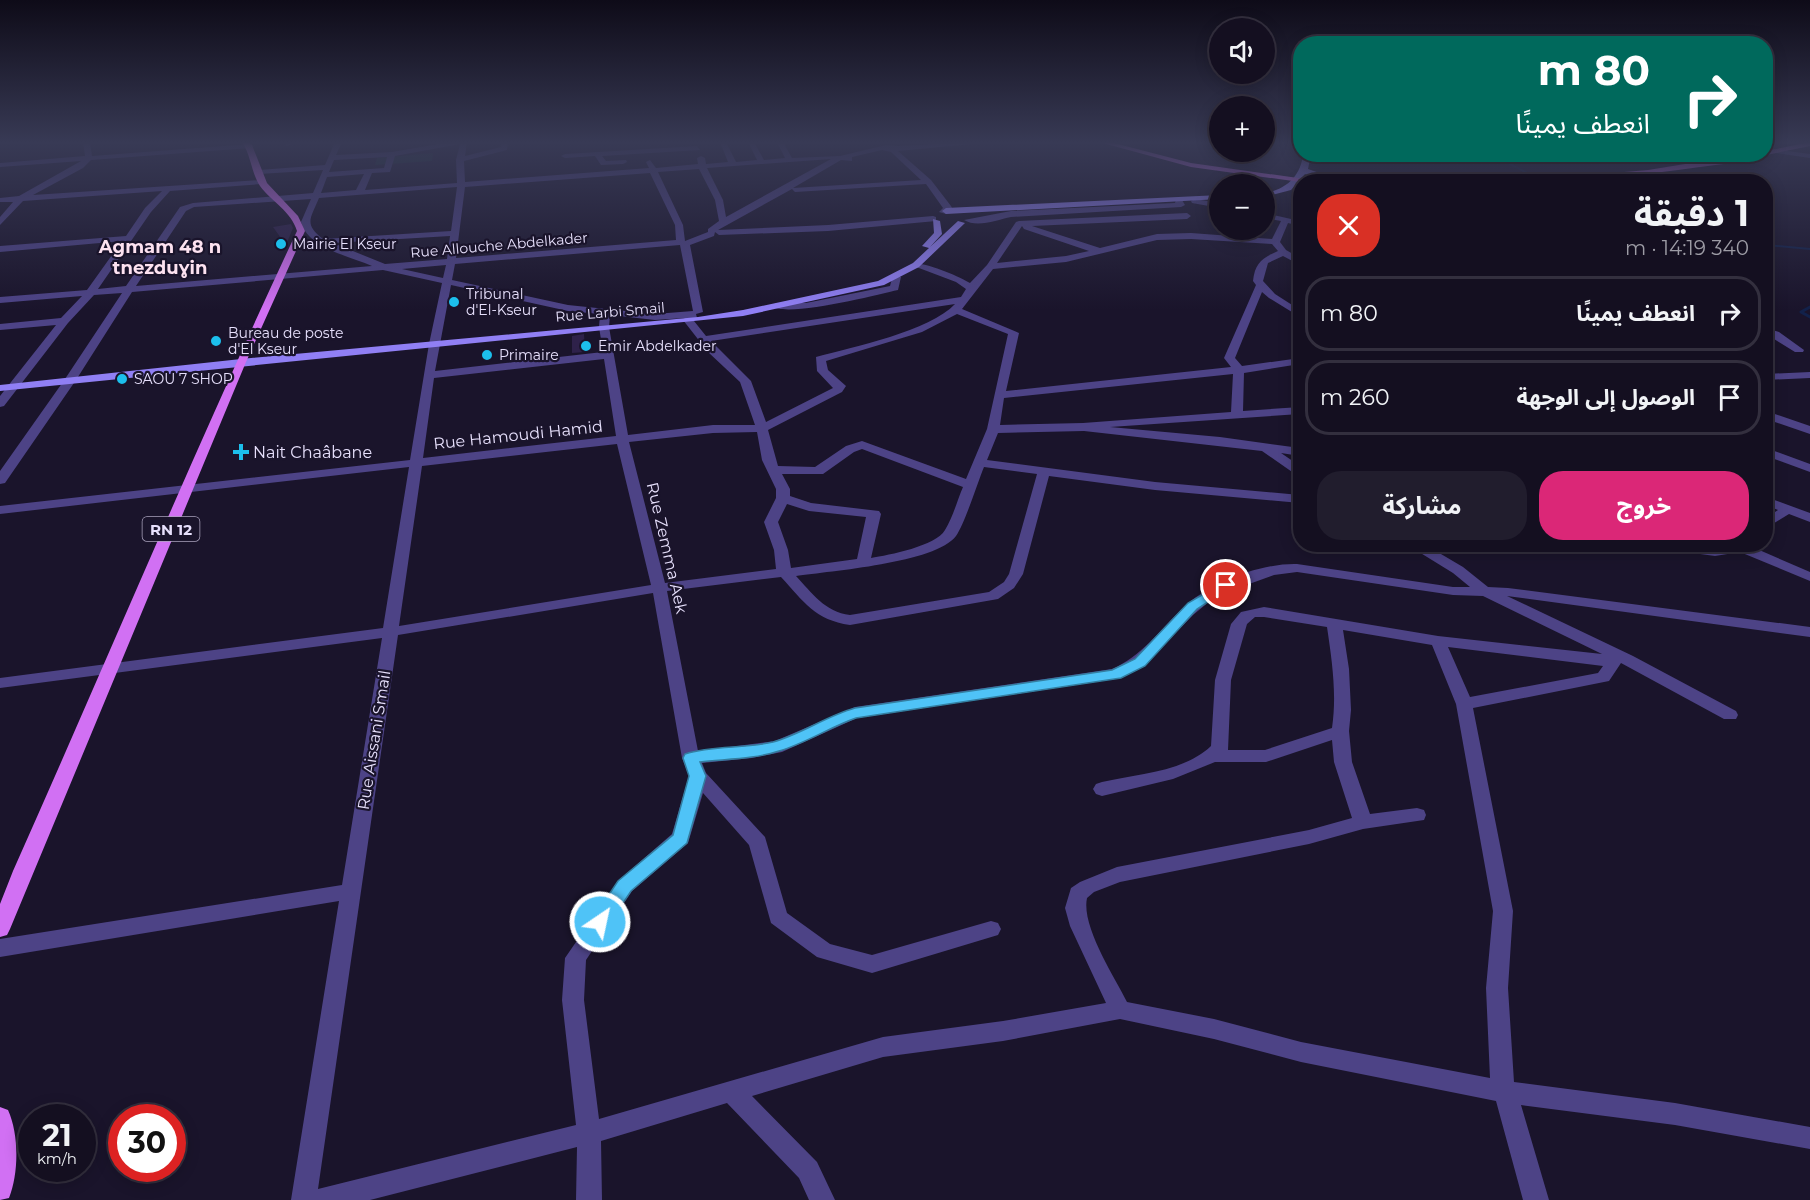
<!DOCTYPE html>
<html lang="ar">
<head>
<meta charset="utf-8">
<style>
	body { margin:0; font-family:Montserrat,"Noto Sans Arabic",sans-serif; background:#211d2d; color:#f1f3f6; direction:rtl; height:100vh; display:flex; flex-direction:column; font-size:22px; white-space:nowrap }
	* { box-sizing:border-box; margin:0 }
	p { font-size:20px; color:#9d9ca5 }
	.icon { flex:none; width:33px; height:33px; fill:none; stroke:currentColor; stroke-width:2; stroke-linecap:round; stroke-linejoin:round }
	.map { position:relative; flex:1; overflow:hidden; direction:ltr }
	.side { position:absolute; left:1293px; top:174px; width:480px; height:378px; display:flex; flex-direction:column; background:#140f20; border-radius:24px; box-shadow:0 3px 15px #0003,0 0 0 2px #332f3e; direction:rtl }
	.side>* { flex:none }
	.banner { position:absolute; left:1293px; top:36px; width:480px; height:126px; border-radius:24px; box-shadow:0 3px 15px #0003,0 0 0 2px #332f3e; direction:rtl; background:#00695c; color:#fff; overflow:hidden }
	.tools { position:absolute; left:1209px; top:18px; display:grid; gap:12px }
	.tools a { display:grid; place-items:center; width:66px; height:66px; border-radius:50%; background:#140f20; box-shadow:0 3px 15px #0003,0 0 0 2px #332f3e; font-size:30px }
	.speed { position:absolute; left:18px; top:1104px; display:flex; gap:12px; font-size:30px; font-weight:700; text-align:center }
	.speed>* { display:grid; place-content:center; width:78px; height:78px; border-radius:50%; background:#140f20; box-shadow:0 3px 15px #0003,0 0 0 2px #332f3e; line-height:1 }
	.speed small { font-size:15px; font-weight:400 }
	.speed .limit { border:9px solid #d22; background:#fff; color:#111 }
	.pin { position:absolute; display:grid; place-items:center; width:51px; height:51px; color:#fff; margin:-26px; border:3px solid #fff; border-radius:50%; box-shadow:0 2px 6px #0007 }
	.me { position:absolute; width:66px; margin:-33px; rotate:34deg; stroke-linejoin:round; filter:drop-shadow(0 0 4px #0008) }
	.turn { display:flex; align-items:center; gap:21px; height:126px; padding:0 24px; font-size:27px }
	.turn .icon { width:78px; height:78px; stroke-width:2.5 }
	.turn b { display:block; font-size:42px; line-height:51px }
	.round { display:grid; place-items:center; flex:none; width:63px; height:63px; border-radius:24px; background:#211d2d }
	.summary { display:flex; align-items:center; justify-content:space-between; height:102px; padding:0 24px }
	h1 { font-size:36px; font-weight:700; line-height:45px }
	.action { display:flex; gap:12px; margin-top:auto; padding:12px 24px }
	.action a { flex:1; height:69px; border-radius:24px; background:#db2777; color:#fff; font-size:24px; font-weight:700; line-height:69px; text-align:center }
	.action a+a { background:#211d2d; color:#f1f3f6 }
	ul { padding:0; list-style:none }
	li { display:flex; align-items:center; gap:18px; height:75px; margin:0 12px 9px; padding:0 12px; border:3px solid #332f3e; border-radius:24px }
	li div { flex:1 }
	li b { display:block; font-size:22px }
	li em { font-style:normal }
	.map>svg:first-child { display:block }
	.green { fill:#173234 }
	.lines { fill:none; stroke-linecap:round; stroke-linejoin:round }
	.stream-far1 { stroke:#12214a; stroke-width:2 }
	.stream { stroke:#12214a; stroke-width:3 }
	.building { fill:#2e214a }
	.minor { fill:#4d4386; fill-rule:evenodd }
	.tertiary { fill:#4d4386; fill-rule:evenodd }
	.secondary { fill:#907ff4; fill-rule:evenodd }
	.primary { fill:#d170f3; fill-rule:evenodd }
	.route { fill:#4fc3f7; stroke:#337fa1; stroke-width:1.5 }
	.poi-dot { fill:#1cbfec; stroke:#1a142b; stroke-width:2 }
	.labels { text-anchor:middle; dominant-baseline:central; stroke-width:4.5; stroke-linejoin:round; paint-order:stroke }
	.far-poi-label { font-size:14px; fill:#e7e0fc; stroke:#1a142b; text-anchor:start }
	.far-street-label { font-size:14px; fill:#e7e0fc; stroke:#1a142b }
	.shield { fill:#1a142b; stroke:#aaa3bd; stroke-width:1.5 }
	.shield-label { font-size:15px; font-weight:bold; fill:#e7e0fc }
	.street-label { font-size:16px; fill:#e7e0fc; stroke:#1a142b }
	.poi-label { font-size:16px; fill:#e7e0fc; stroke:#1a142b; text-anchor:start }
	.far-district-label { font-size:18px; font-weight:bold; fill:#fde2f0; stroke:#1a142b }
</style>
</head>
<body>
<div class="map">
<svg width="1810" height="1200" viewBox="0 0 1810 1200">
	<rect width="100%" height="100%" fill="#1a142b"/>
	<path class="green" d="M433,153L432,161L375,165L377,158Z"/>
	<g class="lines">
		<path class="stream-far1" d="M1491,154L1533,176
			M1766,245L1810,249"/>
		<path class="stream" d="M1810,307L1801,312L1810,317"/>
	</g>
	<path class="building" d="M291,224L293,228L286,245L273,227Z
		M584,334L585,352L572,353V336Z"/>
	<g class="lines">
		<path class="minor" d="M83,142H90L92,156L250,144L254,146L250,148L91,160L83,168L33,195L261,180L265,182L261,184L170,191L151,212L98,289L126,286L180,207L193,203L313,193L323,170L259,174L255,172L259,170L325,165L335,142H342L336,155L392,152L450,142H467L465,156L501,147L502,142H508L507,150L464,161L465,182L649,168L646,162L650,160L656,168L698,164L697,158L701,156L705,158L706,164L728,162L720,142H726L736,162L757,160L748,142H754L764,160L785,158L777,142H783L792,158L840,156L886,145L898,146L975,142L972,144L898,151L931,180L951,206L952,208L946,214L939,212L943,208L926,184L795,192L792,189L718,230L828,225L933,216L936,217V221L828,231L719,235L715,232L714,236L690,245L703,312L696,314L697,318L694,321L706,336L961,297L966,289L956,282L911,265C920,259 960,277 970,283L987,265L1016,222L1019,221L1187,213L1191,216L1187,219L1032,226L1100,248L1157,234L1191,233L1272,239L1281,221L1264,218V213L1300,221V226L1288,223L1280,242L1286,250L1300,258V265L1283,256L1268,263L1263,281L1275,294L1300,310V317L1269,298L1262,292L1235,358L1242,366L1300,358V364L1244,373L1243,411L1300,407V414L1110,427L1220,437L1300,448V456L1281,453L1300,466V475L1295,474L1262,451L1084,431L998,433L987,460L1155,482L1300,495V503L1155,490L1049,476L1023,574L1014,588L998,599L850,625C815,620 804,602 781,577L667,591L698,751L775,741L855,707L1112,669C1142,656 1159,631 1182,609C1208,583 1260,563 1297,564L1453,587H1470L1453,573L1406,544H1424L1463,567L1488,587L1508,588L1810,627V637L1507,596L1633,656L1736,711L1738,715L1736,719H1724L1621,663L1609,681L1473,708L1513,911L1508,988L1514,1082L1675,1103L1810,1127V1149L1675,1125L1521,1105L1549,1200H1523L1496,1101L1301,1062L1214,1039L1120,1019L1003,1041L883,1057L752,1096L817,1162L835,1200H809L799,1178L727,1103L601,1141L602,1200H576L577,1147L370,1200H291L339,901L0,957V939L342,885L382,638L0,688V678L383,628L409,467L0,514V506L410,460L429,344L442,283L383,270L132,292L76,380L5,483L0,484V471L65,379L122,293L94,295L68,323L4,406L0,407V396L56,325L0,330V324L61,318L82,296L0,303V297L87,290L122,241L0,252V246L126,236L145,208L162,191L23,201L0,225V217L13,202H0V198L19,196L81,161L0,167V163L85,156ZM460,144L456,160L457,183L365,190L372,173L390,172L395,156ZM882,150L891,152L921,180L793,188L841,160L852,161V157ZM387,157L384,168L329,172L334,160ZM831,159L726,217L723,200L707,168ZM699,169L715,200L719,221L708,229V232L685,241L683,225L658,172ZM650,173L675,225L676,240L456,258L465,187ZM364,174L356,190L321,193L327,177ZM457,187L451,231L323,239C303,224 311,218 319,198ZM311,199L301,222C308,248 349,256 372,266L136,286L186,211L194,207ZM1022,226L1024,229L1089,251L1066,256L997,263ZM450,236L447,259L385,264L333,243ZM1191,239L1272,244L1278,251C1262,258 1255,263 1253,281L1256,285L1224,358L1231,367L1006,391L1019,333L962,309L993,269L1066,262L1157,240ZM680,245L693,311L655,314L568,305L452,280L455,264ZM446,265L443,278L402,269ZM451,285L568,311L600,314L599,327L603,352L435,371ZM955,304C930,331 853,347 816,357L817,371L833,388L766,422L751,381L711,341ZM957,314L1008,334L987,429L966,479L862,441L846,446L815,467L778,466L768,430L842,392L846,386L828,370L826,361L922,332ZM610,315L655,320L685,318L683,320L708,352L740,382L755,425H713L628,435L609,327ZM604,359L616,436L423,458L434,378ZM1233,374L1231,412L1083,423L1000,425L1004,398ZM757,432L762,460L776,489V498L764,522L774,550L776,569L665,583L629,442L713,433ZM617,444L651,585L399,626L422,466ZM862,449L963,487C957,501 953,517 945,530C936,546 889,555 871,558L881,514L879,511L811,503L790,496V489L782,474H823L854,452ZM984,467L1037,474L1009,574L1004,582L989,592L850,615C825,612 812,593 796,576C830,571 936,563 956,536C965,523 977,484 984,467ZM787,504L809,511L866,517L857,559L791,568L788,550L778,522ZM1297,572L1453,595L1483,596L1602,654L1438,636L1264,607L1241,612L1231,624L1215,680L1211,746C1184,772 1137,774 1102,782L1096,784L1093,789L1096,794L1102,796L1173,779L1215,762H1266L1332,740L1334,762L1352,818L1309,830L1117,867L1080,882L1071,888L1065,908L1070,926L1106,1003L1003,1021L883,1037L599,1119L584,1000L586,960L632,891L688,843L703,793L749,845L771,923L817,957L872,973L998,935L1001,929L998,923L991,921L872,955L830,944L787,913L765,837L706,773L702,763L752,758L782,752L857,718L1121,678L1145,664L1193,615L1216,596L1274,575ZM653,593L682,758L689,776L672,834L618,881L565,958L562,1000L576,1125L318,1189L398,635ZM1255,617H1264L1327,627C1332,661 1337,694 1332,728L1265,750H1228L1231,680L1247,624ZM1343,630L1432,645L1456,704L1493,911L1486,988L1490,1078L1301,1042L1214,1019L1127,1002C1114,976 1081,926 1087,898L1094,892L1120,882L1309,844L1363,829L1424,820L1426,815L1424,810L1417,808L1370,814L1352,762L1349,731L1351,710L1349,669ZM1448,647L1603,666L1598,673L1470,697Z
			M285,142H292L293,144L286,146Z
			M697,146L700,150L602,156L606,161L626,160L627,162L623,164L601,165L595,156L565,158L561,156L565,154Z
			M1195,199L1220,203V208L1192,203L1191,201Z
			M1176,200H1182L1185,205L1181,207L1011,217C997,220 977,228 964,220L1011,211L1175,203Z
			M893,275L901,277L898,290C876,295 787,318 771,306L776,303H806L890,286Z
			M1766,328L1779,332L1804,350L1803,352H1795L1766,334Z
			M1810,372V378L1766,380V374Z
			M1766,411L1810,426V434L1766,419Z
			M1766,448L1810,464V472L1766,456Z
			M1766,497L1810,513V522L1789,514L1766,528V518L1778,510L1766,505Z
			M1649,544L1728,547L1726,544H1751L1750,546L1810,572V581L1740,552L1715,556L1656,548Z"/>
		<path class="tertiary" d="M1773,149L1810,154V158L1776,153Z"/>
		<path class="secondary" d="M1294,142H1300V145L1294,144Z
			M1303,154H1311L1308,169L1345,182H1328L1305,174L1291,190L1264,197V193C1286,190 1301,176 1303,154Z
			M1247,178L1264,184H1254L1247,182Z
			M1220,195V199L946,214L942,211L946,208Z
			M933,219L940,221L942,234L930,247L958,221L965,223L919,267L884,285L743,316L0,391V385L241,359L698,317L743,310L878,281L913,263L929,248L922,246L934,233Z"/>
		<path class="primary" d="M242,142H249L252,145L267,183L298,216L305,231L246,362L10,929L7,935L0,937V904L13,871C108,658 198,442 297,231C291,211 272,202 260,186C251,172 251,155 242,142Z
			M1099,142H1110L1191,163L1326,182H1300L1191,167Z
			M1810,142V146L1766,155L1763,154H1766V151Z
			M1747,154H1762C1744,163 1720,164 1700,167C1635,176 1571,182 1506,182L1648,170Z
			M1295,194H1300V198H1295Z
			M0,1107L8,1110C19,1134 19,1173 9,1198L0,1200Z"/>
	</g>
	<linearGradient id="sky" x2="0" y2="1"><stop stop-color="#0e0b18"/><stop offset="0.46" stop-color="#383a55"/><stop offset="1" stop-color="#383a55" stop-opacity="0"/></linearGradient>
	<rect width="1810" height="310" fill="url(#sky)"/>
	<path class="route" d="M1226,581L1233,585L1231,587L1197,609L1145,666L1121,678L856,718C830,727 806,743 779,751C755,759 726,759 700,762L706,776L687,843L631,891L607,927L600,930L594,927L591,922L594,917L618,881L673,835L689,776L683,758L685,754C713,745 745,749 773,742C802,734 826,716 855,708L1112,670L1135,659L1188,603Z"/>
	<g class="poi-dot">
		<circle cx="281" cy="244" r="6"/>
		<circle cx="454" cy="302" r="6"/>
		<circle cx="216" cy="341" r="6"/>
		<circle cx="586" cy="346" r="6"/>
		<circle cx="487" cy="355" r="6"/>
		<circle cx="122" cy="379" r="6"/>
		<path d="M238 443h6v6h6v6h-6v6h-6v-6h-6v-6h6z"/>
	</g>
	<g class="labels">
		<g class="far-poi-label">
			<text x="293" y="244">Mairie El Kseur</text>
			<text x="466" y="294">Tribunal<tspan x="466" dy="16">d'El-Kseur</tspan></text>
			<text x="228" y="333">Bureau de poste<tspan x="228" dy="16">d'El Kseur</tspan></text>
			<text x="598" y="346">Emir Abdelkader</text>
			<text x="499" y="355">Primaire</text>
			<text x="134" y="379">SAOU 7 SHOP</text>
		</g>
		<g class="far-street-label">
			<text transform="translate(499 245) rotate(-5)">Rue Allouche Abdelkader</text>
			<text transform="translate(610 312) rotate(-5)">Rue Larbi Smail</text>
		</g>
		<rect class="shield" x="142.5" y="517" width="57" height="24" rx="4.5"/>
		<g class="shield-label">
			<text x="171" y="529">RN 12</text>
		</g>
		<g class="street-label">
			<text transform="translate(518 435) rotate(-6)">Rue Hamoudi Hamid</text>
			<text transform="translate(667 548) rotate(77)">Rue Zemma Aek</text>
			<text transform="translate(374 740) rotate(-81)">Rue Aissani Smail</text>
		</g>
		<g class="poi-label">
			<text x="253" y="452">Nait Chaâbane</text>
		</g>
		<g class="far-district-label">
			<text x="160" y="247">Agmam 48 n<tspan x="160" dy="21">tnezduɣin</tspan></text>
		</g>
	</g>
</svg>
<div class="tools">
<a><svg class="icon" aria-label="sound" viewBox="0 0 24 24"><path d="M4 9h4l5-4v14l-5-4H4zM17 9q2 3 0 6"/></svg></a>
<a>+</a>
<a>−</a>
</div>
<div class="speed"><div>21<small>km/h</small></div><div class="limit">30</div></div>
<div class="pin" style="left:1226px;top:585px;background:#d93025"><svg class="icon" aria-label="arrive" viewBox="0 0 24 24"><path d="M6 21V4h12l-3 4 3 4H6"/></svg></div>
<svg class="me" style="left:600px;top:922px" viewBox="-20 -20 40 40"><circle r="17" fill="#4fc3f7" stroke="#fff" stroke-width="3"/><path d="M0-11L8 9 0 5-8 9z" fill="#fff"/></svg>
<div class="banner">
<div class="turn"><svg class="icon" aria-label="right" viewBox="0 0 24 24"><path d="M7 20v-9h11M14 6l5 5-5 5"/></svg><div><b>80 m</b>انعطف يمينًا</div></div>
</div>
<section class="side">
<div class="summary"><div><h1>1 دقيقة</h1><p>340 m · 14:19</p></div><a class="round" style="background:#d93025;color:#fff"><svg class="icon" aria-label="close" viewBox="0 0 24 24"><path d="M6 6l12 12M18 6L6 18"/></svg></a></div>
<ul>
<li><svg class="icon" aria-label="right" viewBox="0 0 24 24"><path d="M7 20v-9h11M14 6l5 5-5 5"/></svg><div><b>انعطف يمينًا</b></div><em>80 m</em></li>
<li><svg class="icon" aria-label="arrive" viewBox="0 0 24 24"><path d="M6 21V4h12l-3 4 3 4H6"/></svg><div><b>الوصول إلى الوجهة</b></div><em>260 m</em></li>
</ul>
<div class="action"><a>خروج</a><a>مشاركة</a></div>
</section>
</div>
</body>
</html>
